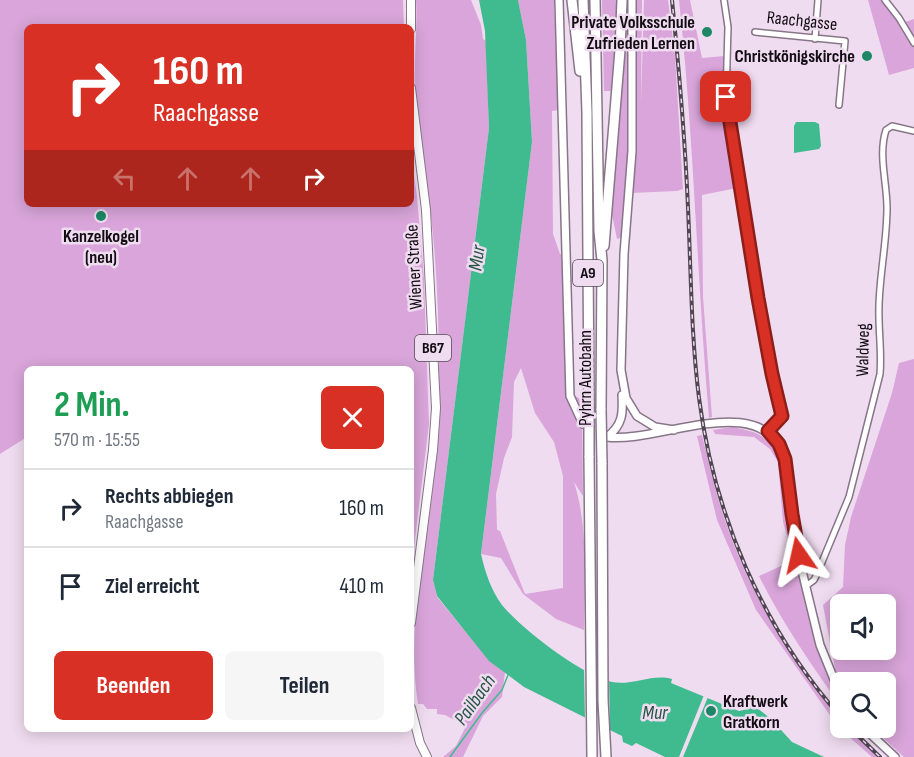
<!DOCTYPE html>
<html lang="de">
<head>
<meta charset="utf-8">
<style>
	body { margin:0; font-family:"Sofia Sans Condensed",sans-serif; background:#f6f6f7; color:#1f2937; height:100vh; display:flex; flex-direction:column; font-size:22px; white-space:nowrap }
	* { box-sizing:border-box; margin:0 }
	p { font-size:20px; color:#747a83 }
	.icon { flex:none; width:33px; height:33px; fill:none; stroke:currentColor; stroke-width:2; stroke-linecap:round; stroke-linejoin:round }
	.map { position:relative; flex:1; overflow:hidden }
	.side { position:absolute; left:24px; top:366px; width:390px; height:366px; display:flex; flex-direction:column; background:#fff; border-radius:9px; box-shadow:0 3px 15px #0003 }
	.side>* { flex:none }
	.hud { position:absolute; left:24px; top:24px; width:390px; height:183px; border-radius:9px; box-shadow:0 3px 15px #0003; background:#d93025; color:#fff; overflow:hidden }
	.controls { position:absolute; left:830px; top:594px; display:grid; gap:12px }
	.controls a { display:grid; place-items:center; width:66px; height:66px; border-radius:9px; background:#fff; box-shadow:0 3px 15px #0003; font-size:30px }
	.pin { position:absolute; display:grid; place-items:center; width:51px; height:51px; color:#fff; margin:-26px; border-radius:12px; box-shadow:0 3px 9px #0006 }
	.me { position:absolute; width:66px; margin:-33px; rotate:349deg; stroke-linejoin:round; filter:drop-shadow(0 0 4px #0008) }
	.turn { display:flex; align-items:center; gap:21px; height:126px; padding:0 30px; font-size:27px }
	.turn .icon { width:78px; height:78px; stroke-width:2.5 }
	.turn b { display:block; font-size:42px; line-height:51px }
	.lanes { display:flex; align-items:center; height:57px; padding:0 30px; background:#0003; justify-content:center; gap:30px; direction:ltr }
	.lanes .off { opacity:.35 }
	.round { display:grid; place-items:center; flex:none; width:63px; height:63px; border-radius:9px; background:#f6f6f7 }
	.head { display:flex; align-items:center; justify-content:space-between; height:102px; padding:0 30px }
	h1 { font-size:36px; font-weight:700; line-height:45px; color:#1e9e55 }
	.button { display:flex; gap:12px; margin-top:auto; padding:12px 30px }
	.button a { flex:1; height:69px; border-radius:9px; background:#d93025; color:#fff; font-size:24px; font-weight:700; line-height:69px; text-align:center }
	.button a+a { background:#f6f6f7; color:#1f2937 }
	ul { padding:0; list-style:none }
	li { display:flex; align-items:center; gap:18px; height:78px; padding:0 30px; border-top:2px solid #e0e1e3 }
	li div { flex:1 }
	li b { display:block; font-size:22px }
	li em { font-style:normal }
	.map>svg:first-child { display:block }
	.green { fill:#d9a5da; fill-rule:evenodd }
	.water { fill:#40ba8f }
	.pier { fill:#f0dcf0 }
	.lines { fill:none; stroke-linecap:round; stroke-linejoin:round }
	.stream { stroke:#40ba8f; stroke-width:1.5 }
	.street-casing { stroke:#877688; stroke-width:8 }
	.secondary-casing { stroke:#877688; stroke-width:10 }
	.primary-casing { stroke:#877688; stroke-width:10 }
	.highway-casing { stroke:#877688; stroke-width:12 }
	.street { stroke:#fff; stroke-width:5 }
	.secondary { stroke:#fff; stroke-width:7 }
	.primary { stroke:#fff; stroke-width:8 }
	.highway { stroke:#fff; stroke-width:9 }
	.rail-casing { stroke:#514752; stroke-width:4 }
	.rail { stroke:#f0dcf0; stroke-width:1.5; stroke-dasharray:4.5; stroke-linecap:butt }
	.highway-bridge-casing { stroke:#877688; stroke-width:12; stroke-linecap:butt }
	.highway-bridge { stroke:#fff; stroke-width:9 }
	.route-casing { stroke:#8d1f18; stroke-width:15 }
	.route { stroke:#d93025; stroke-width:10 }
	.poi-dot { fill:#1b8765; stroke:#f0dcf0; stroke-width:2 }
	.labels { text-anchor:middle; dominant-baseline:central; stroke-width:5; stroke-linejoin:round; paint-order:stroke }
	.shield { fill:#f0dcf0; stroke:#554a55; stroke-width:1.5 }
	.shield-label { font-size:16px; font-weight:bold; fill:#120c13 }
	.street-label { font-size:18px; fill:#120c13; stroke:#f0dcf0 }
	.poi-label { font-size:18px; font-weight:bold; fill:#120c13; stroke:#f0dcf0; text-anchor:end }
	.water-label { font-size:20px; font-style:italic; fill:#265744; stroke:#f0dcf0 }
</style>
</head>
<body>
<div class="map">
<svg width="914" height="757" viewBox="0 0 914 757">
	<rect width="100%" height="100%" fill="#f0dcf0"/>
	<path class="green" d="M0,0H403L404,27H27V204H411V156L417,196L424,279L429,424L411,572V369H27V437L0,454Z
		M416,0H471L481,25L483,39L486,41L489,128L433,580L437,597L489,660L505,672L502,697L483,716L463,757H443L456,746L466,726L445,715L437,714V709H427L423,704H418C403,610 436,518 438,424C440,359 439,291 432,225C428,185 420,145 416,104C412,69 418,35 416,0Z
		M518,0H554L558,110L552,111L553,234L560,254L569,256L574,395L582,400L583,496L574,482C589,529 584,581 584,630L556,619L523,594L501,558L481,554L532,142L526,40ZM521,368L535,413L554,442L563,476V588L525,594L500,531L497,530L496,494L504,458L512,437L514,382Z
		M602,0H618L612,91H604Z
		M626,0H629V137L623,237L617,239L610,205Z
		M635,0H642L641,105L644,0H668L675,56L683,189L677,191L631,193Z
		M679,0H690L702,58L724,56L723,89L725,113L737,188L702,195L703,297L712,417L709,418C697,279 694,139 679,0Z
		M868,0H887L905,22L914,19V68L889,75Z
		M914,359V757H904L872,728H885V682H841L836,674L823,605L843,587L845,545L851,517L892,393L899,363ZM840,604H885V650H840Z
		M732,427C764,433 776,439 781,473C783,480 785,488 785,496C785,508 783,516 791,527L816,643L837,689L840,705C810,663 782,622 759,576L794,560L783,522L778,462L770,449L754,437L715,434L713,430Z
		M702,435C709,464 716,495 726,523C751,596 791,660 840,719V728H848L879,757H872L839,728L756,610L717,520L697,436Z"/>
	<path class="water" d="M479,0H518L526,40L532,142L481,554C485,572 491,590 502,605C521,629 583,676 612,682C632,686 653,673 672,679L671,683L739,711L756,707L771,719L792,742L824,757H665L636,743L632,746L623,742L622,736L524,687L489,661L437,596L433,580L489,128L485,31Z
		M796,122H815L819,124L821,146L819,149L794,153V126Z"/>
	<path class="pier" d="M584,666L609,677L610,733L585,721Z
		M704,695L708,697L683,757H679Z"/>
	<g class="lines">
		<path class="stream" d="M450,757L482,713L502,690L508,675"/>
		<defs>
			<path id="street" d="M724,0L728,27L726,97L758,298L772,374L782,416L768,431
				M885,0L899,18L914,43
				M755,32L845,41L839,105
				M815,39L818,0
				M806,586L814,580L817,574L849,497L880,374C882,351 878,328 879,305C880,272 887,240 887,208C887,182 878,155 886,130L892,126L914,131"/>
			<path id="secondary" d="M559,0L570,396L583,424
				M632,0V151L624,254L621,370L626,398L637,416L655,427L674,430
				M607,437C658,444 764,387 785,459L792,514L803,575L820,645L840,694
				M607,437C623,425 623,413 622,395
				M864,728L895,757"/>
			<path id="primary" d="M411,29V0
				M411,88L426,210L436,408L433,450L411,623
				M411,708L420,743L427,757"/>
			<path id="highway" d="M572,0L580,71
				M583,0L587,112L589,403
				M595,0L599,231L602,260L601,410
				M604,246L620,50L622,0
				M589,456L592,757
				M602,463L603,700L606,757"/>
		</defs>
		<use href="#street" class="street-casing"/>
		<use href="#secondary" class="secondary-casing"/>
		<use href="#primary" class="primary-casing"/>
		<use href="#highway" class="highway-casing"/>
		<use href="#street" class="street"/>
		<use href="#secondary" class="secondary"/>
		<use href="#primary" class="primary"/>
		<use href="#highway" class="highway"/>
		<defs>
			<path id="rail" d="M672,0C679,69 685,138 688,208C691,271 691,335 699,398C714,514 762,628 840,716
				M850,728L880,757"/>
		</defs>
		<use href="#rail" class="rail-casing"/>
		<use href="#rail" class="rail"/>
		<defs>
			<path id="highway-bridge" d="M589,403V456
				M601,410L602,463"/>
		</defs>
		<use href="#highway-bridge" class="highway-bridge-casing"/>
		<use href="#highway-bridge" class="highway-bridge"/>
	</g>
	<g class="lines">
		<defs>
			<path id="route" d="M726,97L758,298L772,374L782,416L768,431L779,444L785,459L792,514L799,555"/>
		</defs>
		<use href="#route" class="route-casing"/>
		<use href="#route" class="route"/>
	</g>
	<g class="poi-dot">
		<circle cx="707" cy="32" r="6"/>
		<circle cx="867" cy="56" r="6"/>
		<circle cx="101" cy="216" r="6"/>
		<circle cx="711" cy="711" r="6"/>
	</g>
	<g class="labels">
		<g class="shield">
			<rect x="573" y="260" width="30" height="26" rx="4.5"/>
			<rect x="415" y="335" width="36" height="26" rx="4.5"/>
		</g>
		<g class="shield-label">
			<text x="588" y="273">A9</text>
			<text x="433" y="348">B67</text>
		</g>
		<g class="street-label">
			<text transform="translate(802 21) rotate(6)">Raachgasse</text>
			<text transform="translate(414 267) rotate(-93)">Wiener Straße</text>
			<text transform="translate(863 350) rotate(-89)">Waldweg</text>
			<text transform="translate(585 378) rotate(-90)">Pyhrn Autobahn</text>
		</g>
		<g class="poi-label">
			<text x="695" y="22">Private Volksschule<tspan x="695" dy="21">Zufrieden Lernen</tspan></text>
			<text x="855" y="56">Christkönigskirche</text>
			<text x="101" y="236" text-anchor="middle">Kanzelkogel<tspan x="101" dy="21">(neu)</tspan></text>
			<text x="723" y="701" text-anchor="start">Kraftwerk<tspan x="723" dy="21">Gratkorn</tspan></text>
		</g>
		<g class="water-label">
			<text transform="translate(477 258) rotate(-82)">Mur</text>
			<text transform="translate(475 700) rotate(-55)">Pailbach</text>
			<text x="655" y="713">Mur</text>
		</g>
	</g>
</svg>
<div class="controls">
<a><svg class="icon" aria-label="sound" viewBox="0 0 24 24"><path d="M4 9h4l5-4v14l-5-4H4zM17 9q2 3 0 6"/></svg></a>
<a><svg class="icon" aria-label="search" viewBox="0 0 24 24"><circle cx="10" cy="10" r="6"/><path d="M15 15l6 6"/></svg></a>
</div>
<div class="pin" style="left:726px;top:97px;background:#d93025"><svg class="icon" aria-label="arrive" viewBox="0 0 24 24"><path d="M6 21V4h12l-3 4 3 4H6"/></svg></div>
<svg class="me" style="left:799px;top:555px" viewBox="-20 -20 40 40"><path d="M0-17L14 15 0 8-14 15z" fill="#d93025" stroke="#fff" stroke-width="4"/></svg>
<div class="hud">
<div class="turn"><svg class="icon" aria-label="right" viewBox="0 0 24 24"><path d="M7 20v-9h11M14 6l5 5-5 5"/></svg><div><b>160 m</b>Raachgasse</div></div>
<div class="lanes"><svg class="icon off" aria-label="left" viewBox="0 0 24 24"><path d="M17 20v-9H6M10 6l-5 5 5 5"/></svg><svg class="icon off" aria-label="ahead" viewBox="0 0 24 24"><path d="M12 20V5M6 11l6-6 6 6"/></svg><svg class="icon off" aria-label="ahead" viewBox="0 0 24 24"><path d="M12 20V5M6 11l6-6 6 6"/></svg><svg class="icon" aria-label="right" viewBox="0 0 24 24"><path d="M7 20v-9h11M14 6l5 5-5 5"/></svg></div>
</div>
<section class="side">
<div class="head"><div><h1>2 Min.</h1><p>570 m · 15:55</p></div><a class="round" style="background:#d93025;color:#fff"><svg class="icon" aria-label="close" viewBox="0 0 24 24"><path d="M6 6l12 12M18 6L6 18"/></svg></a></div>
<ul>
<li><svg class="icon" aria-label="right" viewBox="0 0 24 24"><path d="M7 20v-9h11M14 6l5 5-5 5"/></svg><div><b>Rechts abbiegen</b><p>Raachgasse</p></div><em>160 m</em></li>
<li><svg class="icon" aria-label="arrive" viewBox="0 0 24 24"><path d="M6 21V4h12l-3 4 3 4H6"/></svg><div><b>Ziel erreicht</b></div><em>410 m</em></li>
</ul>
<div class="button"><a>Beenden</a><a>Teilen</a></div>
</section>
</div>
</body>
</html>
